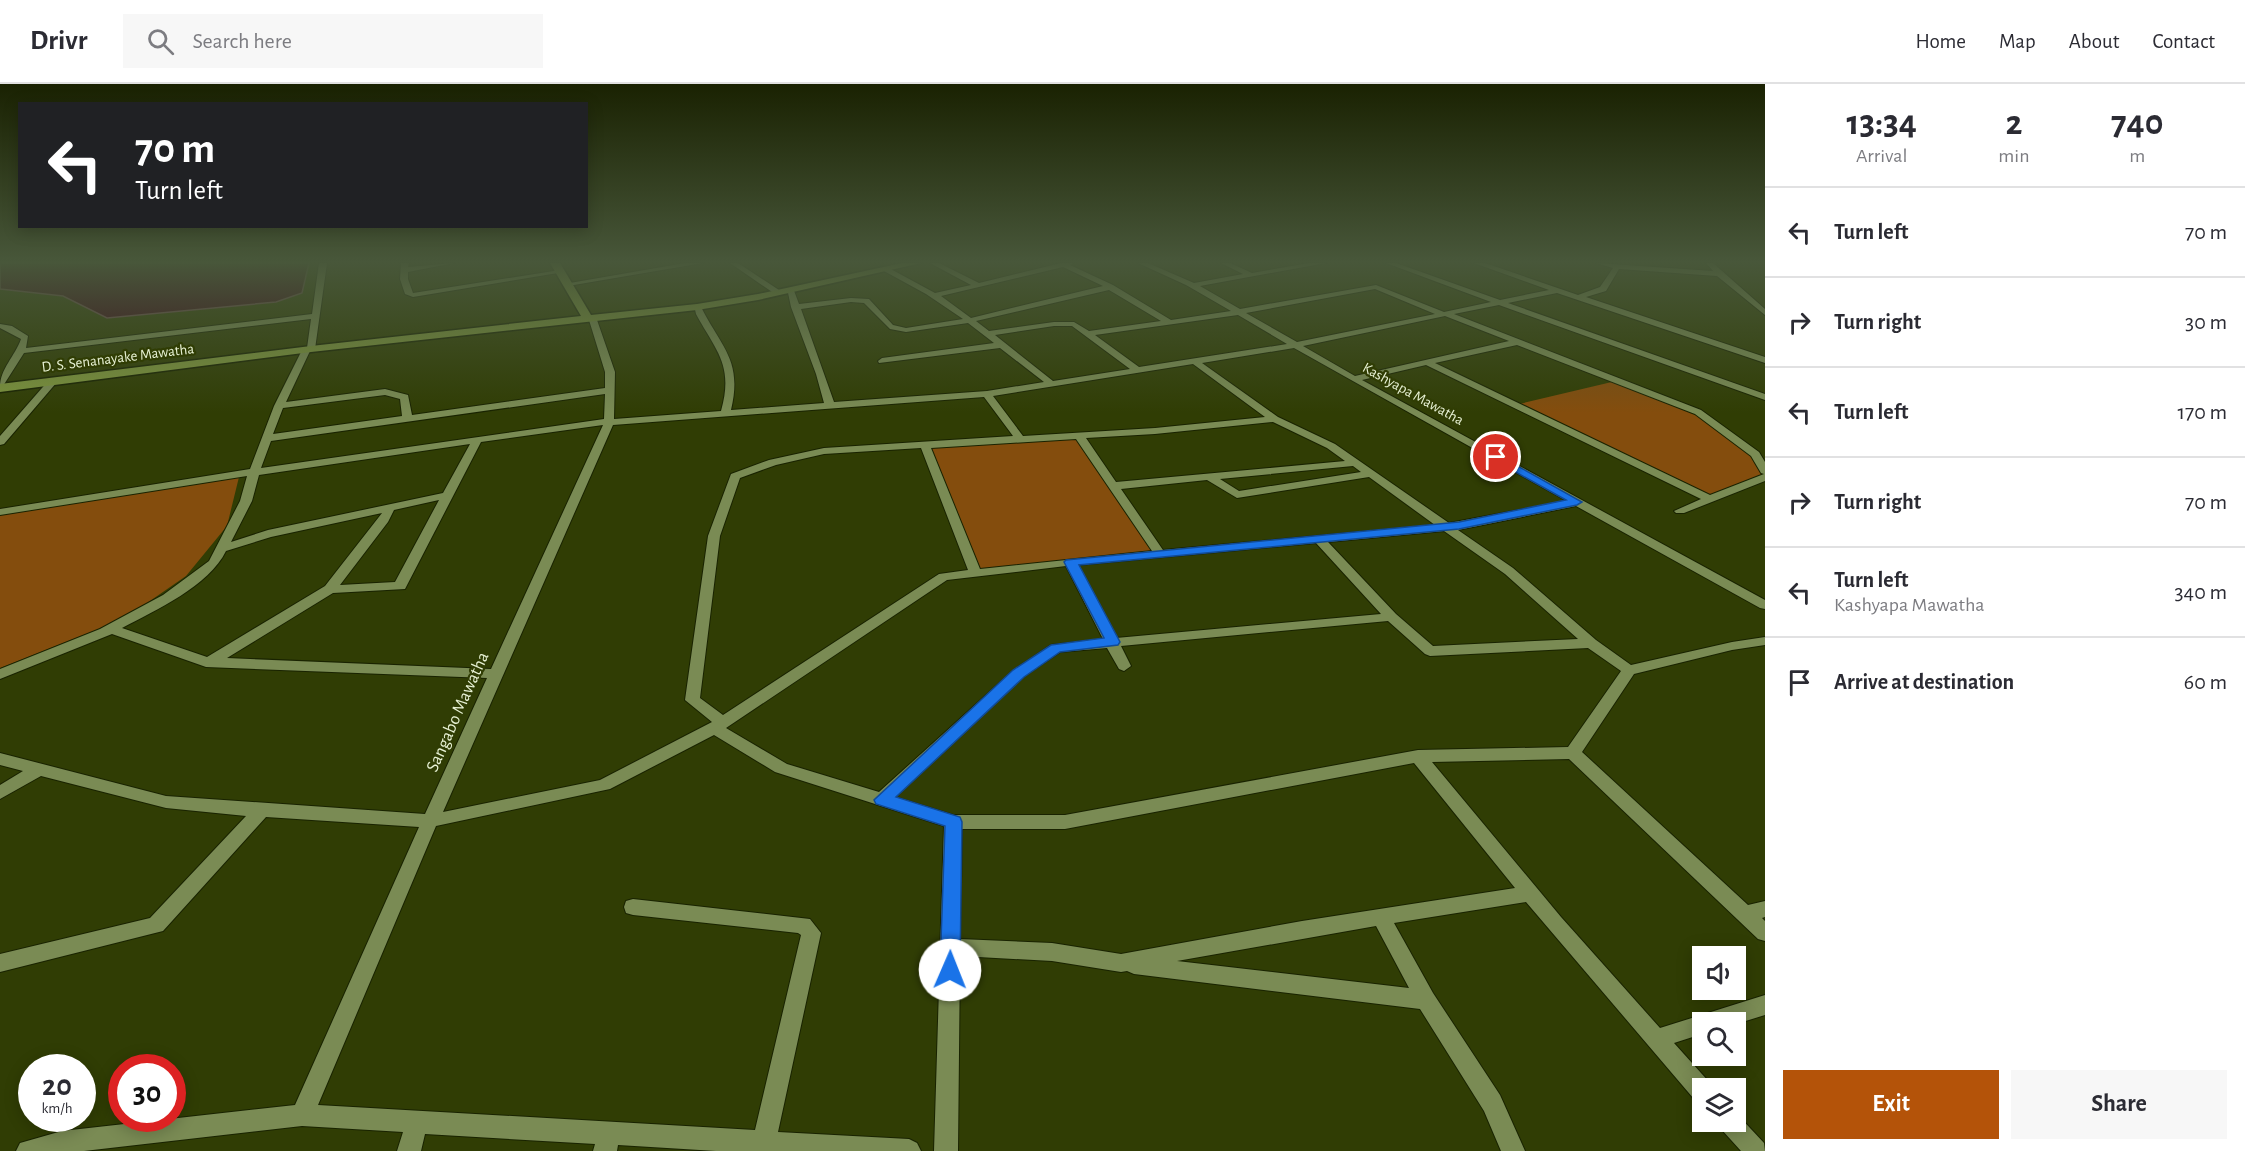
<!DOCTYPE html>
<html lang="en">
<head>
<meta charset="utf-8">
<style>
	body { margin:0; font-family:"Alegreya Sans",sans-serif; background:#f7f7f7; color:#2b2b33; height:100vh; display:flex; flex-direction:column; font-size:22px; white-space:nowrap }
	* { box-sizing:border-box; margin:0 }
	p { font-size:20px; color:#7c7c81 }
	.icon { flex:none; width:33px; height:33px; fill:none; stroke:currentColor; stroke-width:2; stroke-linecap:round; stroke-linejoin:round }
	.map { position:relative; flex:1; overflow:hidden }
	.sheet { display:flex; flex-direction:column; background:#fff; width:480px }
	.sheet>* { flex:none }
	.hud { position:absolute; left:18px; top:18px; width:570px; height:126px; border-radius:0px; box-shadow:0 3px 15px #0003; background:#202124; color:#fff; overflow:hidden }
	.fabs { position:absolute; left:1692px; top:862px; display:grid; gap:12px }
	.fabs a { display:grid; place-items:center; width:54px; height:54px; border-radius:0px; background:#fff; box-shadow:0 3px 15px #0003; font-size:30px }
	.speed { position:absolute; left:18px; top:970px; display:flex; gap:12px; font-size:30px; font-weight:700; text-align:center }
	.speed>* { display:grid; place-content:center; width:78px; height:78px; border-radius:50%; background:#fff; box-shadow:0 3px 15px #0003; line-height:1 }
	.speed small { font-size:15px; font-weight:400 }
	.speed .limit { border:9px solid #d22; background:#fff; color:#111 }
	.pin { position:absolute; display:grid; place-items:center; width:51px; height:51px; color:#fff; margin:-26px; border:3px solid #fff; border-radius:50%; box-shadow:0 2px 6px #0007 }
	.me { position:absolute; width:66px; margin:-33px; rotate:1deg; stroke-linejoin:round; filter:drop-shadow(0 0 4px #0008) }
	.turn { display:flex; align-items:center; gap:21px; height:126px; padding:0 18px; font-size:27px }
	.turn .icon { width:78px; height:78px; stroke-width:2.5 }
	.turn b { display:block; font-size:42px; line-height:51px }
	.eta { display:flex; justify-content:space-evenly; align-items:center; height:102px; text-align:center }
	.eta b { font-size:36px; font-weight:600; line-height:42px }
	.button { display:flex; gap:12px; margin-top:auto; padding:12px 18px }
	.button a { flex:1; height:69px; border-radius:0px; background:#b45309; color:#fff; font-size:24px; font-weight:600; line-height:69px; text-align:center }
	.button a+a { background:#f7f7f7; color:#2b2b33 }
	ul { padding:0; list-style:none }
	li { display:flex; align-items:center; gap:18px; height:90px; padding:0 18px; border-top:2px solid #e1e1e2 }
	li div { flex:1 }
	li b { display:block; font-size:22px }
	li em { font-style:normal }
	header { display:flex; align-items:center; gap:36px; box-sizing:border-box; height:84px; padding:0 30px; background:#fff; border-bottom:2px solid #e1e1e2 }
	header strong { font-size:28px }
	nav { display:flex; gap:33px; margin-inline-start:auto; font-size:21px }
	.search { width:420px; height:54px; background:#f7f7f7; display:flex; align-items:center; gap:15px; box-sizing:border-box; padding:0 21px; border-radius:0px; color:#7c7c81; font-size:22px }
	main { display:flex; flex:1; min-height:0 }
	.map>svg:first-child { display:block }
	.green { fill:#844d0d }
	.water { fill:#3a0018; stroke:#6e4951; stroke-width:1.5 }
	.lines { fill:none; stroke-linecap:round; stroke-linejoin:round }
	.minor-casing { stroke:#192300; stroke-width:2 }
	.major-casing { stroke:#192300; stroke-width:3 }
	.minor { fill:#7a8b54; fill-rule:evenodd }
	.major { fill:#7c933d; fill-rule:evenodd }
	.route { fill:#1a73e8; stroke:#114b97; stroke-width:1.5 }
	.labels { text-anchor:middle; dominant-baseline:central; stroke-width:4.5; stroke-linejoin:round; paint-order:stroke }
	.far-street-label { font-size:15px; fill:#e8f2d5; stroke:#303d04 }
	.street-label { font-size:18px; fill:#e8f2d5; stroke:#303d04 }
</style>
</head>
<body>
<header>
<strong>Drivr</strong>
<div class="search"><svg class="icon" aria-label="search" viewBox="0 0 24 24"><circle cx="10" cy="10" r="6"/><path d="M15 15l6 6"/></svg>Search here</div>
<nav><a>Home</a><a>Map</a><a>About</a><a>Contact</a></nav>
</header>
<main>
<div class="map">
<svg width="1765" height="1067" viewBox="0 0 1765 1067">
	<rect width="100%" height="100%" fill="#303d04"/>
	<path class="green" d="M1616,297L1698,328L1755,370L1765,387V393L1710,415L1515,321Z
		M1079,352L1160,470L975,489L925,361Z
		M239,393L227,442L186,492L124,535L0,584V430Z"/>
	<path class="water" d="M0,179H309L302,209L276,218L107,234L63,212L0,205Z"/>
	<g class="lines">
		<defs>
			<path id="minor" d="M319,179H327L315,265L310,267L286,318L385,305L408,311L412,331L605,304V288L589,236L593,234L597,236L615,288L614,335L721,327C734,281 716,267 696,230L694,221L701,223C721,263 743,276 731,326L824,319L816,290L791,223L787,204H793L799,220L851,214L869,215L893,241L906,244L963,235L926,210L884,187L883,185L887,183L935,209L971,201L930,179H939L979,199L1061,179H1074L1070,181L1113,201L1171,236L1231,227L1186,201L1138,179H1148L1194,199L1243,190L1221,179H1230L1252,189L1309,179H1326L1200,202L1240,225L1376,201L1444,228L1491,218L1386,179H1396L1500,216L1549,206L1474,179H1485L1578,211L1600,203L1613,184L1596,179L1713,187L1706,179H1713L1765,225V231L1717,192L1619,185L1606,207L1586,213L1765,273V279L1557,209L1508,219L1765,310V316L1499,221L1454,230L1701,326L1759,368L1765,378V397L1684,429H1676L1674,427L1701,415L1426,281L1362,296L1765,516V525L1760,524L1576,422L1458,446L1513,484L1596,556L1631,581L1732,558L1765,553V561L1732,566L1634,590L1582,668L1748,821L1765,817V833L1762,834L1765,837V857L1758,855L1569,675L1432,678L1561,833L1660,944L1765,911V931L1736,940L1702,939V950L1674,959L1710,999L1712,1005H1702V1018L1694,1015L1526,818L1394,839L1433,909L1500,1011L1525,1067H1501L1484,1027L1420,925L1134,890L1127,887L1121,888L1052,877L960,872L958,1067H934L944,742L775,688L714,651L610,705L436,742L318,1021L755,1046L801,851L798,849L633,831L626,829L624,823L626,817L633,815L810,835L821,849L778,1048L909,1055L917,1059L921,1067H716L618,1061L617,1067H593L595,1060L425,1050L421,1067H397L403,1048L302,1042L84,1067H16L20,1059L62,1047L295,1021L419,743L266,733L163,847L0,888V870L150,834L246,732L166,724L41,692L0,715V701L23,687L0,681V669L166,712L425,730L487,594L206,583L112,550L0,595V585L100,545L163,511L209,477L240,417L247,392L0,431V425L250,385L274,322L302,266L307,264L311,235L24,269L3,302L0,303C0,285 15,272 21,255L0,244V240L12,242L28,252L26,264L312,230ZM1063,183L1103,202L971,234L941,212ZM1375,205L1435,230L1297,258L1246,229ZM1109,206L1161,237L1089,247L1074,238H1054L989,247L976,237ZM851,218L864,219L890,245L906,248L968,239L994,259L882,274L878,277L879,279L1000,264L1044,298L987,307L834,318L801,225ZM1238,231L1287,260L1139,283L1095,251ZM1445,232L1509,257L1355,292L1303,262ZM1054,242H1072L1130,285L1053,297L995,251ZM1517,261L1695,330L1751,372L1761,389L1764,390L1710,411L1435,279ZM1294,264L1567,417L1449,439L1335,360L1278,333L1202,279ZM1193,280L1265,333L1155,344L1023,352L993,312ZM605,310L604,335L261,384L271,357ZM385,311L400,315L402,332L273,350L283,324ZM984,313L1013,352L824,364L769,376L731,390L708,452L685,616L712,638L600,696L443,728L613,341ZM1273,338L1327,364L1345,377L1116,398L1086,354L1155,350ZM603,341L491,585L227,574L333,509L405,505L481,358ZM1076,355L1152,467L980,485L931,364ZM470,360L443,409L268,446L231,458L252,417L259,391ZM921,364L968,486L939,490L723,631L700,614L720,452L740,394L776,381L824,370ZM1353,382L1361,388L1239,407L1220,395ZM1369,393L1435,441L1163,466L1121,405L1207,396L1237,414ZM439,416L395,498L340,501L388,438L394,426ZM382,429L325,502L207,573L122,544C156,526 209,502 226,467L271,453ZM1444,447L1505,490L1578,555L1433,562L1396,530L1328,458ZM1316,459L1381,530L1116,554L1078,481ZM1066,482L1103,555L1051,561L1014,586L879,708L787,680L726,644L947,496ZM1388,537L1425,570L1430,572L1588,564L1621,587L1568,663L1418,666L1065,731H953L895,713L1024,592L1060,568L1107,564L1119,585L1124,587L1131,582L1121,562ZM1414,679L1515,804L1302,837L1121,870L1052,859L960,855L962,745H1065ZM1376,842L1409,904L1177,877Z
				M401,179H409L408,183L454,179L408,188V195L413,209L560,186L564,188L413,213L405,210L400,195Z
				M685,179H703L568,202L564,200Z
				M730,179H738L782,208L775,210Z
				M49,296L57,298L4,360L0,361V352Z
				M1736,1029L1764,1059L1765,1067H1741L1722,1046L1719,1038H1736Z"/>
			<path id="major" d="M550,179H560L591,231L697,220L758,210L902,179H921L758,216L697,226L311,268L0,308V300L311,262L581,232Z"/>
		</defs>
		<use href="#minor" class="minor-casing"/>
		<use href="#major" class="major-casing"/>
		<use href="#minor" class="minor"/>
		<use href="#major" class="major"/>
	</g>
	<linearGradient id="sky" x2="0" y2="1"><stop stop-color="#1a2202"/><stop offset="0.54" stop-color="#48573a"/><stop offset="1" stop-color="#48573a" stop-opacity="0"/></linearGradient>
	<rect width="1765" height="329" fill="url(#sky)"/>
	<path class="route" d="M1496,370L1582,418L1577,421L1459,445L1079,481L1120,558L1118,561L1060,568L1024,593L896,713L960,733L962,738L960,886L957,892L950,895L943,892L940,886L945,742L876,720L874,716L1013,586L1051,561L1104,554L1064,478L1066,476L1459,438L1566,416L1492,375L1490,373Z"/>
	<g class="labels">
		<g class="far-street-label">
			<text transform="translate(118 274) rotate(-7)">D. S. Senanayake Mawatha</text>
			<text transform="translate(1413 310) rotate(29)">Kashyapa Mawatha</text>
		</g>
		<g class="street-label">
			<text transform="translate(458 628) rotate(-66)">Sangabo Mawatha</text>
		</g>
	</g>
</svg>
<div class="fabs">
<a><svg class="icon" aria-label="sound" viewBox="0 0 24 24"><path d="M4 9h4l5-4v14l-5-4H4zM17 9q2 3 0 6"/></svg></a>
<a><svg class="icon" aria-label="search" viewBox="0 0 24 24"><circle cx="10" cy="10" r="6"/><path d="M15 15l6 6"/></svg></a>
<a><svg class="icon" aria-label="layers" viewBox="0 0 24 24"><path d="M12 4l9 5-9 5-9-5zM3 14l9 5 9-5"/></svg></a>
</div>
<div class="speed"><div>20<small>km/h</small></div><div class="limit">30</div></div>
<div class="pin" style="left:1496px;top:373px;background:#d93025"><svg class="icon" aria-label="arrive" viewBox="0 0 24 24"><path d="M6 21V4h12l-3 4 3 4H6"/></svg></div>
<svg class="me" style="left:950px;top:886px" viewBox="-20 -20 40 40"><circle r="19" fill="#fff"/><path d="M0-13L10 11 0 6-10 11z" fill="#1a73e8"/></svg>
<div class="hud">
<div class="turn"><svg class="icon" aria-label="left" viewBox="0 0 24 24"><path d="M17 20v-9H6M10 6l-5 5 5 5"/></svg><div><b>70 m</b>Turn left</div></div>
</div>
</div>
<section class="sheet">
<div class="eta">
<div><b>13:34</b><p>Arrival</p></div>
<div><b>2</b><p>min</p></div>
<div><b>740</b><p>m</p></div>
</div>
<ul>
<li><svg class="icon" aria-label="left" viewBox="0 0 24 24"><path d="M17 20v-9H6M10 6l-5 5 5 5"/></svg><div><b>Turn left</b></div><em>70 m</em></li>
<li><svg class="icon" aria-label="right" viewBox="0 0 24 24"><path d="M7 20v-9h11M14 6l5 5-5 5"/></svg><div><b>Turn right</b></div><em>30 m</em></li>
<li><svg class="icon" aria-label="left" viewBox="0 0 24 24"><path d="M17 20v-9H6M10 6l-5 5 5 5"/></svg><div><b>Turn left</b></div><em>170 m</em></li>
<li><svg class="icon" aria-label="right" viewBox="0 0 24 24"><path d="M7 20v-9h11M14 6l5 5-5 5"/></svg><div><b>Turn right</b></div><em>70 m</em></li>
<li><svg class="icon" aria-label="left" viewBox="0 0 24 24"><path d="M17 20v-9H6M10 6l-5 5 5 5"/></svg><div><b>Turn left</b><p>Kashyapa Mawatha</p></div><em>340 m</em></li>
<li><svg class="icon" aria-label="arrive" viewBox="0 0 24 24"><path d="M6 21V4h12l-3 4 3 4H6"/></svg><div><b>Arrive at destination</b></div><em>60 m</em></li>
</ul>
<div class="button"><a>Exit</a><a>Share</a></div>
</section>
</main>
</body>
</html>
